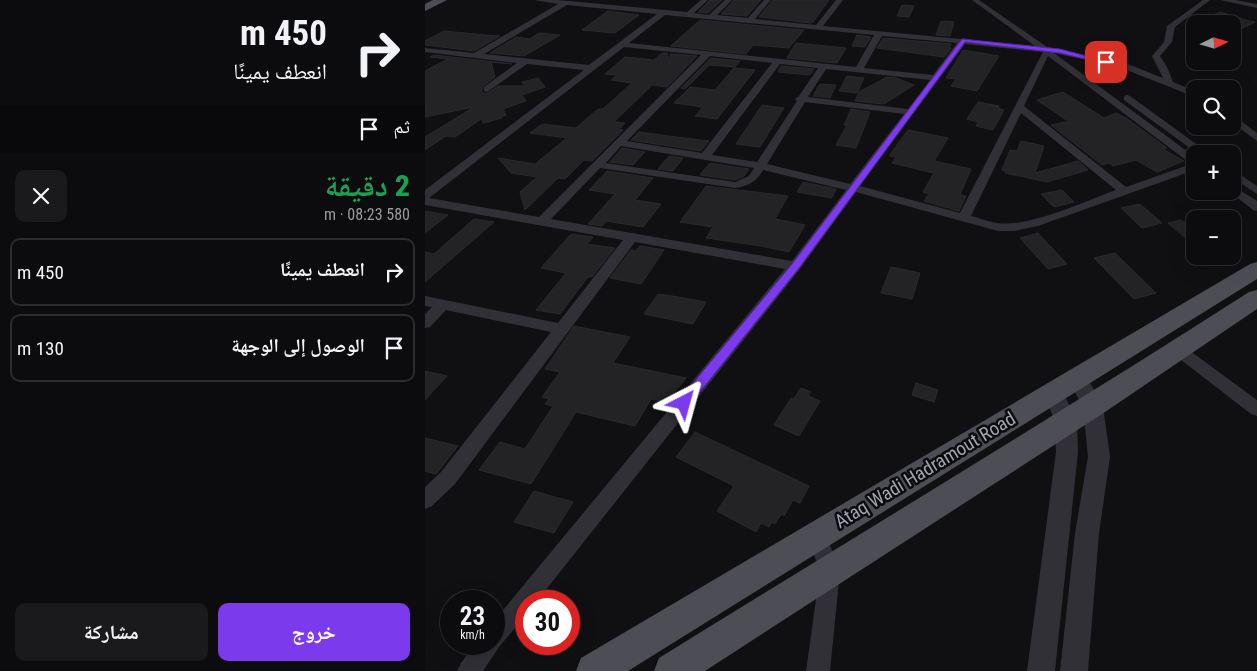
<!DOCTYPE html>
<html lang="ar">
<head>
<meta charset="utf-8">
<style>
	body { margin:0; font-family:"Roboto Condensed","Noto Naskh Arabic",sans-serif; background:#1a191b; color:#f1f3f6; direction:rtl; height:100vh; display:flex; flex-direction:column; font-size:19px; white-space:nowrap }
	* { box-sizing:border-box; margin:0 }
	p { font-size:16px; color:#9a9b9d }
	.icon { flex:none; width:28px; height:28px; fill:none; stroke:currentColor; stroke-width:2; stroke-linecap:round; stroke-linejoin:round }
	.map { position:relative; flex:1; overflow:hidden; direction:ltr }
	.panel { display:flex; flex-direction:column; background:#0c0b0d; width:425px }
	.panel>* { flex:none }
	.top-card { background:#0c0b0d; color:#f1f3f6; overflow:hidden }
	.needle { width:32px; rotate:85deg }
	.buttons { position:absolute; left:761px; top:15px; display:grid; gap:10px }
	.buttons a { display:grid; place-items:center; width:55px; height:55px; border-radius:10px; background:#0c0b0d; box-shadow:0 5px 20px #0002,0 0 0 1px #2c2b2e; font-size:25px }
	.speed { position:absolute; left:15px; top:590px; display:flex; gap:10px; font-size:25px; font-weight:700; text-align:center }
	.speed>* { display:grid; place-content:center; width:65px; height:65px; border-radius:50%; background:#0c0b0d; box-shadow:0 5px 20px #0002,0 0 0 1px #2c2b2e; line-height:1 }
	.speed small { font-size:12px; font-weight:400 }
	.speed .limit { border:8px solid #d22; background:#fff; color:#111 }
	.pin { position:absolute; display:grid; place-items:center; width:42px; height:42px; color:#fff; margin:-21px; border-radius:10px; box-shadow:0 2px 8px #0006 }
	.me { position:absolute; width:55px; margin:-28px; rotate:39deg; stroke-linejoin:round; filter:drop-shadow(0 0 4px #0008) }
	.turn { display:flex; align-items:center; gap:18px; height:105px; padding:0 15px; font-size:22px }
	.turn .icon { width:65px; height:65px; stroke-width:2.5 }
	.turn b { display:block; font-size:35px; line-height:42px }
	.then { display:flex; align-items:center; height:48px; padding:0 15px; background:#0003; gap:10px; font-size:19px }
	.round { display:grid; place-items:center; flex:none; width:52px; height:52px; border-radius:10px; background:#1a191b }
	.overview { display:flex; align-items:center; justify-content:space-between; height:85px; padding:0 15px }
	h1 { font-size:30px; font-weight:800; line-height:38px; color:#1e9e55 }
	.cta { display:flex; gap:10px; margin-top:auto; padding:10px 15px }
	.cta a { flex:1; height:58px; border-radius:10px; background:#7c3aed; color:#fff; font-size:20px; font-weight:800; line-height:58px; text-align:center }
	.cta a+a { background:#1a191b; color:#f1f3f6 }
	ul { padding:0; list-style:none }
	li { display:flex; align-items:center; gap:15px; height:68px; margin:0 10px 8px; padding:0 5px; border:2px solid #2c2b2e; border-radius:10px }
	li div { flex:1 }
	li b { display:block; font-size:19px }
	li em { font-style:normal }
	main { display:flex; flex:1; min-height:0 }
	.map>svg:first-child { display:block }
	.building { fill:#232225; stroke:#2a292d }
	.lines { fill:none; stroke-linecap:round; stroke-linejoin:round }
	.minor { fill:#313036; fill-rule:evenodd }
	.tertiary { fill:#313036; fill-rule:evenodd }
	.primary { fill:#4d4d55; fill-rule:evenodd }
	.route { fill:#7c3aed; stroke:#51269a }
	.labels { text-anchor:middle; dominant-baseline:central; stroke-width:5; stroke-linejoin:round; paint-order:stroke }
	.near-street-label { font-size:19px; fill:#a0a3b2; stroke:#0b0b0c }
</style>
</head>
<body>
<main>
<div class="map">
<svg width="832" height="671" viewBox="0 0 832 671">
	<rect width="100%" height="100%" fill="#100f11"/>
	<path class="building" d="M285,0H297L283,13L273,12Z
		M309,0H336L322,16L296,14Z
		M348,0H404L388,22L385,23L334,17Z
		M477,5L489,6L484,17L472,16Z
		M183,11L214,15L190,33L157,30Z
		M795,12L824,21L830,22L808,33V24H768Z
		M275,20L379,30L364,48L328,45L321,54L246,46Z
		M516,21L529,22L525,36L511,35Z
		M19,31L60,35L75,36L49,51L0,45V41Z
		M114,33L135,35L99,56L65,53L91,37L105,39Z
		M432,35L446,37L440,47L427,46Z
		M458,38L526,44L524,48H526L519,57L452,48Z
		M371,43L421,48L412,63L362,58Z
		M538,50L574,56L552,91L526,86L531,79L521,78Z
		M237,53H242L245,64V54L272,56L242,87L227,85L189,122L200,123L194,129L198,130L167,161L159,160L140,179L133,178L100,210L95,192L112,177L86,173L73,158L110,164L142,138L105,133L117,124L151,128L173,109H178L207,83L186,80L192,75L180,74L200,57L229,60Z
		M9,55L87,64L66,62L70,77L57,87V92L61,94L73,86H99L97,82L113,78L120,87L97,95L101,101L78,109L81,115L76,117L77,118L58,123L56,119L30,137L21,136L0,150V137L49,107L0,117V71L23,59L5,57Z
		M286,58L315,61L310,67L284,65L260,89L256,88Z
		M356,66L389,69L385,75L353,72Z
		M309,68L330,70L292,119L270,116L278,107L249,103L265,87L290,90Z
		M422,76L439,78L432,93L414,91Z
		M462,77L471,78L489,85L459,104L430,101L434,92Z
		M395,84L411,85L405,98L388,96Z
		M638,92L679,118L691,113L701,118L742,148L738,149L759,161L732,172L711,160L688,166L684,163L677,165L626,125L641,122L646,123L612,100Z
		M553,102L574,106L573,108L579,110L568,130L551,126L553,122L542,119Z
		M337,105L359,108L335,147L311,144Z
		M426,109L445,112L431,148L411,145L422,125H419Z
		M483,130L523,138L509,161L546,169L535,195L541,196L534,211L499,201L504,194L498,192L509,173L467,163L471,157L464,156Z
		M214,132L251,137L284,141L276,151L206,140Z
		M596,141L619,146L610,173L653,161L663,170L622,182L580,173L581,171L577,170L585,150L592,151Z
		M197,148L220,152L208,165L185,162Z
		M244,156L258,158L248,171L233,169Z
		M285,163L303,166L324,169L319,176L310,180L275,175Z
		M182,171L228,178L210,200L236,204L218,227L181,221L177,226L163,224L190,194L164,190Z
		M378,182L411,189L407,198L372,192Z
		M281,186L363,196L350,219L380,225L364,252L336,246L281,238L288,227L255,222Z
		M637,190L649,202L629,207L616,194Z
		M715,204L737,223L717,228L696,208Z
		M0,211L23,215L0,233Z
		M49,219L69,222L0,282V252L9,254Z
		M756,220L770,231V246L743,223Z
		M613,233L642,264L623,269L595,238Z
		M146,234L168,237L162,244L190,248L167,277H163L135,314L111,310L141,273L116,268Z
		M215,246L239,250L216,284L185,278L206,250L211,251Z
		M690,253L731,293L709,299L669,258Z
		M466,267L495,273L487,299L456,293Z
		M233,294L247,296L281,302L268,324L219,314Z
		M149,326L205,337L188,363L261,378L242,402L226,399L210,426L151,412L106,484L54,470L75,442L100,449L128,406L120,404L124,399L117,397L135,372L120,369Z
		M0,371L22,376L0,400Z
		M491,383L513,390L509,402L487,395Z
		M376,388L386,392L383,396L395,401L374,436L349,425L366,398L369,399Z
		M270,432L384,486L375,503L368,500L359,516L356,514L350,524L347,522L344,527L336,523L331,532L292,511L309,486L251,457Z
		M0,438L33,446L11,474L0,471Z
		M109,491L148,502L129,533L89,522Z"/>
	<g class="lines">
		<path class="minor" d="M109,0H133L262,12L276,0H283L269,13L284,15L300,0H307L292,15L323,18L339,0H346L330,19L391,25L411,0H418L398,26L536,39L539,38L543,40L610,46L547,0H554L622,47L700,63L738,78L727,56L739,42L742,26L778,0H785L750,27L747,42L735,56L742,67L748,82L770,91V97L694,67L629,53L770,157V170L613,226L589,231H573L431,192L375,269L112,601H101V615L74,647L58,671H32L36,663L50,644H69V621L360,269L210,242L30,484L7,506L0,509V487L16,472L126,332L21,310L5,327L0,328V314L7,307L0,306V296L133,323L198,240L0,205V190L159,70L102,64L62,92L59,91V87L92,63L0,52V48L49,53L133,4ZM142,5L232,14L164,65L59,54ZM240,15L449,35L431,67L204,43ZM457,36L532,43L508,75L439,68ZM540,44L618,52L535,213L435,186ZM199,47L276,55L114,217L4,198ZM285,56L347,63L277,153L202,141ZM623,56L766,164L701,187L599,106ZM355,64L393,68L374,96L370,99L372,101L332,162L287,155ZM401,69L505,80L483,109L383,97ZM380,102L479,114L425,184L342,164ZM596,113L691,190C661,201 603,228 572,223C563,222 555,218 546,216ZM196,146L329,168L324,176L310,182L181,163ZM175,168L310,188C324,186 331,182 338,170L421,190L367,261L126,219Z
			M795,0H810L832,4V8Z
			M702,95L705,96L785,154H773L699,100V96Z
			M808,115L832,133V141L808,123Z
			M808,170L832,186V194L808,178Z
			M808,186L832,201V211L828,210L804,191H808Z
			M752,343L757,345L832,400V416L826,414L747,353L744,349L747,345Z
			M392,526L399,529L415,571L405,671H381L395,571L382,536L385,529Z"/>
		<path class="tertiary" d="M652,370L659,372L678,406L685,457L674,533L663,671H635L650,533L663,457L658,407L642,378L645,372Z
			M628,383L635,385L652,422L653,452L630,671H602L631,452L630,422L618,391L621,385Z"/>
		<path class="primary" d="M8,0H22L0,11V4Z
			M832,262V279L203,671H151L156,658L825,264Z
			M832,290V309L677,414L280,671H229L234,658C431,536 629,417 824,292Z"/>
	</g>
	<path class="route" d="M537,39L635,49L684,62L681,64L635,53L540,42L374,268L263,407L259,409L254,407L252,403L254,400L367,264Z"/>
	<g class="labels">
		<g class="near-street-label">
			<text transform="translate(500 470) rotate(-31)">Ataq Wadi Hadramout Road</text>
		</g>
	</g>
</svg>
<div class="buttons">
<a><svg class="needle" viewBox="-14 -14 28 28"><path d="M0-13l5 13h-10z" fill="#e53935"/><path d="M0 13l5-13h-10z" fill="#9a9b9d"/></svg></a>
<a><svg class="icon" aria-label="search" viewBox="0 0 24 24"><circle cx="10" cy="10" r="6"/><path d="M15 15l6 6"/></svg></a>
<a>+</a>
<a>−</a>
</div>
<div class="speed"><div>23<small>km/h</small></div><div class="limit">30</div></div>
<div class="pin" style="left:681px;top:62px;background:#d93025"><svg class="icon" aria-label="arrive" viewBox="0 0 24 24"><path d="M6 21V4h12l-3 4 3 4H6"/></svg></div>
<svg class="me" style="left:259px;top:403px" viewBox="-20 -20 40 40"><path d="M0-17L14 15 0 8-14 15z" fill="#7c3aed" stroke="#fff" stroke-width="4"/></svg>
</div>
<section class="panel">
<div class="top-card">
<div class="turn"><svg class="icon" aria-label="right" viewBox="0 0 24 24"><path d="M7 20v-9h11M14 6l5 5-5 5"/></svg><div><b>450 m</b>انعطف يمينًا</div></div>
<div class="then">ثم<svg class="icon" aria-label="arrive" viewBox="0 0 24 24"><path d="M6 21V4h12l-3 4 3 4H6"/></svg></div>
</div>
<div class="overview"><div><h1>2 دقيقة</h1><p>580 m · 08:23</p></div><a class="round"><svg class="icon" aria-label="close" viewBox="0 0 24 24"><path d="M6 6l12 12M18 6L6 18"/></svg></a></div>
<ul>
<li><svg class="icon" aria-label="right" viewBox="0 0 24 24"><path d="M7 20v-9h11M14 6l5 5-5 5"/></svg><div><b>انعطف يمينًا</b></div><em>450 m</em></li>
<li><svg class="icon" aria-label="arrive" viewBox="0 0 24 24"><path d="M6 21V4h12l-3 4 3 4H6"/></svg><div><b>الوصول إلى الوجهة</b></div><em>130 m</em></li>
</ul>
<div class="cta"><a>خروج</a><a>مشاركة</a></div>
</section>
</main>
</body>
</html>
